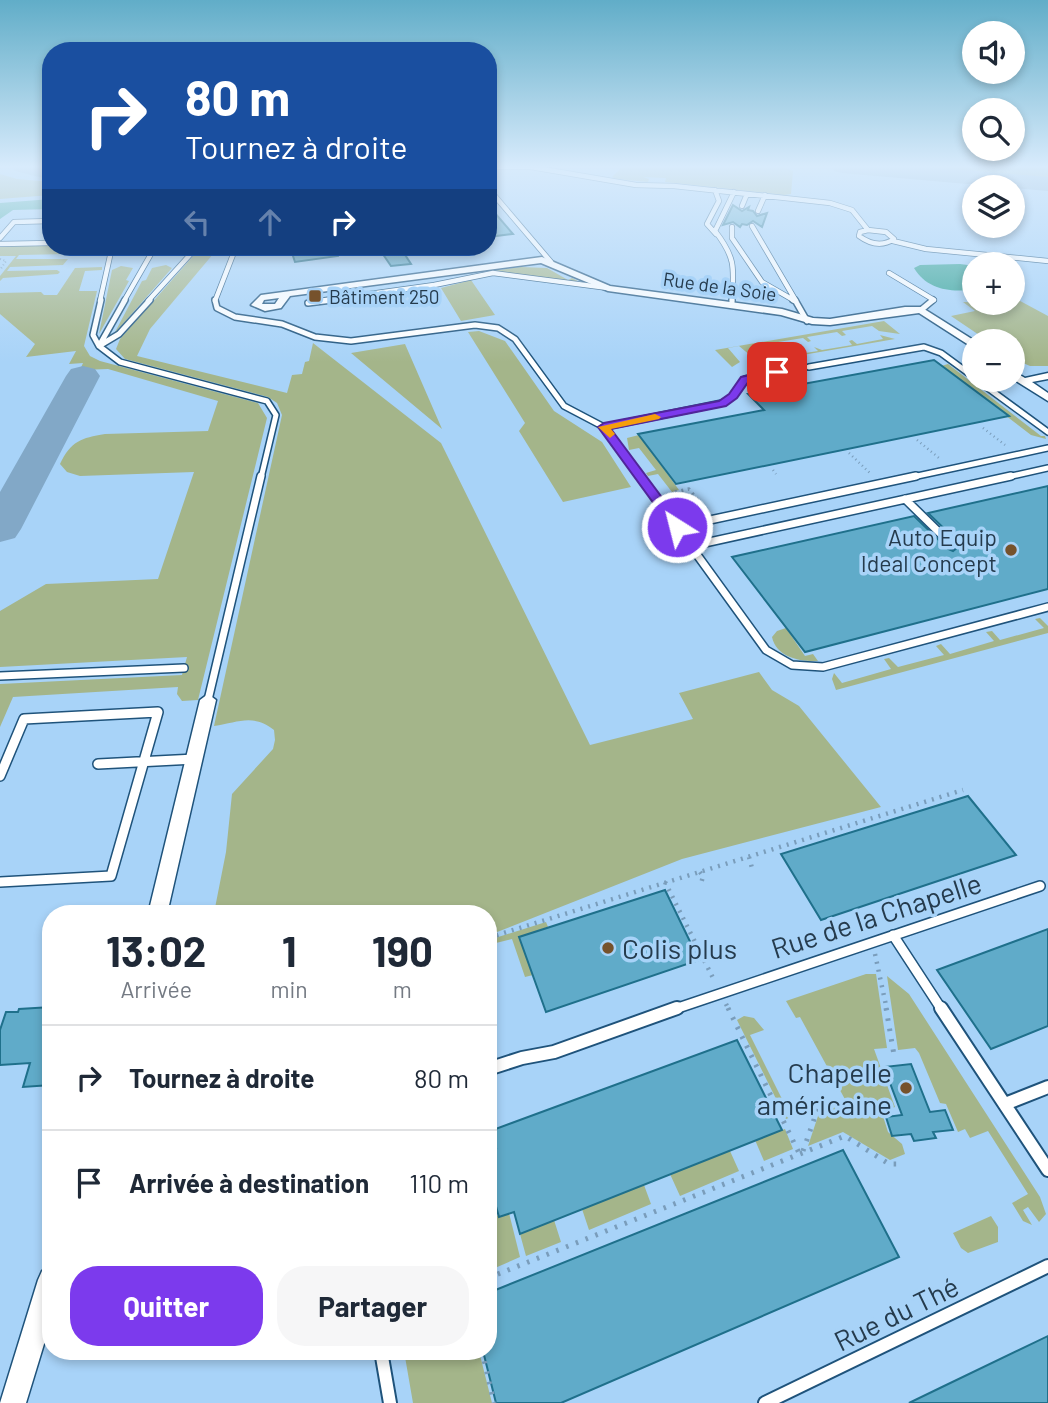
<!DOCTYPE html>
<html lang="fr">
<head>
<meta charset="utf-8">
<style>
	body { margin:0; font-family:Barlow,sans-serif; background:#f6f6f7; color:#1f2937; height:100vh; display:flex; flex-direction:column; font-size:26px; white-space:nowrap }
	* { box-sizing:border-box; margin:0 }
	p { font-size:23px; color:#747a83 }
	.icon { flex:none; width:38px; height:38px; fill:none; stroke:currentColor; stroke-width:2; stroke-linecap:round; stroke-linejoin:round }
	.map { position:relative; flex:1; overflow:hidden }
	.side { position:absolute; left:42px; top:905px; width:455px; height:455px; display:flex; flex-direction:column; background:#fff; border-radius:28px; box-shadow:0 4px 10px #0003 }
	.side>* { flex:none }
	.hud { position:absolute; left:42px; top:42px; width:455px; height:214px; border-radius:28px; box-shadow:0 4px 10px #0003; background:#1a4fa0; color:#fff; overflow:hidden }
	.tools { position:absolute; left:962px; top:21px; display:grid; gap:14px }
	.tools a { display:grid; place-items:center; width:63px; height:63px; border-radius:50%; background:#fff; box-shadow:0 4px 10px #0003; font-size:35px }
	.pin { position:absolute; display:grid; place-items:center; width:60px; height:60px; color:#fff; margin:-30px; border-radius:14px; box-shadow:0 4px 10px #0006 }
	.me { position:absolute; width:77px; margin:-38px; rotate:324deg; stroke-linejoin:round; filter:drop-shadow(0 0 5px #0008) }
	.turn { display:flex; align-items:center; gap:24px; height:147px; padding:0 28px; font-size:32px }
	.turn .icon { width:91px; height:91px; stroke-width:2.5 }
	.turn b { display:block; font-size:49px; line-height:60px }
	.lanes { display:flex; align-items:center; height:66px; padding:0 28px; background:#0003; justify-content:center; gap:35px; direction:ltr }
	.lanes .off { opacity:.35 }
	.eta { display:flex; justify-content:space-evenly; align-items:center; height:119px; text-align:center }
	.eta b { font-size:42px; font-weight:700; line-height:49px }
	.primary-button { display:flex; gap:14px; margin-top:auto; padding:14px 28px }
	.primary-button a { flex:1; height:80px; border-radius:28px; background:#7c3aed; color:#fff; font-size:28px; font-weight:700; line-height:80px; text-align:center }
	.primary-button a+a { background:#f6f6f7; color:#1f2937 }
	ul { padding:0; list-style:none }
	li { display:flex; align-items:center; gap:21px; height:105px; padding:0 28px; border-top:2px solid #e0e1e3 }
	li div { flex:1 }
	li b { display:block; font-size:26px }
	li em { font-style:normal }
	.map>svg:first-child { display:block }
	.green { fill:#a4b58a }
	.water { fill:#36a398 }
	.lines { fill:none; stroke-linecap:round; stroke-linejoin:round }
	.taxiway { fill:#82a8c7; fill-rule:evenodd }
	.building { fill:#60abc9; stroke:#1f708b; stroke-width:2 }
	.lane-far4-casing { stroke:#1f537b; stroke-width:6 }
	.lane-far3-casing { stroke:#1f537b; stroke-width:8 }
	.lane-far2-casing { stroke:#1f537b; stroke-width:10 }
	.lane-far1-casing { stroke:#1f537b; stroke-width:12 }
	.lane-casing { stroke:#1f537b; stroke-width:16 }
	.street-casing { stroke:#1f537b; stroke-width:3 }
	.path-far4 { stroke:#7a9dbb; stroke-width:2; stroke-dasharray:1 2.5; stroke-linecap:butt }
	.path-far3 { stroke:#7a9dbb; stroke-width:2.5; stroke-dasharray:1 3.5; stroke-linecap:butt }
	.path-far2 { stroke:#7a9dbb; stroke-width:3.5; stroke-dasharray:2 4.5; stroke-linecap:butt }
	.path-far1 { stroke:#7a9dbb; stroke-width:4.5; stroke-dasharray:2 6; stroke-linecap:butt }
	.path { stroke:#7a9dbb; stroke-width:5; stroke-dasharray:2.5 8; stroke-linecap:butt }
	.lane-far4 { stroke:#fff; stroke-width:4.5 }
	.lane-far3 { stroke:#fff; stroke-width:5 }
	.lane-far2 { stroke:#fff; stroke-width:7 }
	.lane-far1 { stroke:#fff; stroke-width:9 }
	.lane { stroke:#fff; stroke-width:12 }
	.street { fill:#fff; fill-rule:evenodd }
	.route { fill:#7c3aed; stroke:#51269a; stroke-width:2 }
	.slow { fill:#f59e0b }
	.poi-dot { fill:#76522c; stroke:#a8d3f8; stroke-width:2.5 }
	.labels { text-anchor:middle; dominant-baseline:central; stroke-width:7; stroke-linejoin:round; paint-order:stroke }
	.far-street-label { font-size:19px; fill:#253b4d; stroke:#a8d3f8 }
	.far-poi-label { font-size:19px; fill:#253b4d; stroke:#a8d3f8; text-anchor:start }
	.poi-label { font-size:23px; fill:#253b4d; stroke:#a8d3f8; text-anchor:end }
	.near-street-label { font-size:28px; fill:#253b4d; stroke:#a8d3f8 }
	.near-poi-label { font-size:28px; fill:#253b4d; stroke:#a8d3f8; text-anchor:start }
</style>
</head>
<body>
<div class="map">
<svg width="1048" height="1403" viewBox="0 0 1048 1403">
	<rect width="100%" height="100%" fill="#a8d3f8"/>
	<path class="green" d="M615,166H781L793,171L791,194L784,195L665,182L666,178L643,177L649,179L648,182L616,179L612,177L622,167Z
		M903,166H1048V178Z
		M0,174L17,179L51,182V195L0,199Z
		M51,245L77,247L70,254L19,255L16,259H68L63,265L10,267L7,271L57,270L60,272L58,274L3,278L0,281V276L16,256H0V246Z
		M201,247H219L150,329L137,356L287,393L292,375L302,374L305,362L309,361L313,343L441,443L590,745L693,719L679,693L759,672L772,690L799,706L881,807L682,859L492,934L488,940V914L214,913L226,852L232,794L273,749L275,740L274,730C252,713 238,723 214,726L282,415L277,403L268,397L125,359L116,349L120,339Z
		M166,265L172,268L114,334L142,281L146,280L152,268Z
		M121,266L133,268L126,280L129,281L99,334L112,270Z
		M102,267V270L85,271L79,291H97L84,346L90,356L100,361L258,403L267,418L198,700L182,701L177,694L178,687L13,697L0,727V684L182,675L187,657L0,667V611L46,584L158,579L194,472L80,476L67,472L60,464C71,441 81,438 105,434L208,431L218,401L108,369L80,370L83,363L69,364L76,351L26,357L35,344L0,314V293L41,292L44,295H57L75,268Z
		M521,267L547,268L568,280L572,278L580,282L486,272Z
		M471,280L495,315L461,321L441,288Z
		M1013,297L1048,316V366H1030L1014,359L1013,341H988L951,316L975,311L963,302L1013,303Z
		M884,321L900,334L879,331L872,326L842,331L846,335L842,336L837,332L807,337L811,341L808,342L803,338L772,343L776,347L772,348L767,344L751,347L765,360L781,357L778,353L782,352L786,356L818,351L814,347L822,350L852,345L849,341L852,340L857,344L883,339L880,335L895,339L768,361L751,356L739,346L728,348L740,362L732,367L715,350Z
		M479,331L505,341L554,411L602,442L631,487L563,502L519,431L525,423L468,332Z
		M405,344L442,429L351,353Z
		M948,364L1041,436H1045L1046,439L1031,435L941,366Z
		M639,435L679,490L672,492L658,474L648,476L646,473L656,470L639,448L629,450L627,438Z
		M1040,618L1048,626V633L836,690L832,679L834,673L842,683L891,669L884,659L889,658L898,667L944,655L936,646L941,644L950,654L994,641L986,632L992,631L1000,640L1044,628L1035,619Z
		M786,628L805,656L813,654L818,661C800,662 776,657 772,637L777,631Z
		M546,922L548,927L519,937L533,975L525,977L512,939L492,944L495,938Z
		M866,974H876L887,1048L874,1049L895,1107L882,1113L888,1132L902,1144L905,1154L890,1160L843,1132L808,1146L819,1113L847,1103L800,1017L796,1018L786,1001Z
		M887,976L909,994L1040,1197L1046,1214L1039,1222L1028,1207L1023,1210L1032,1225L1023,1221L1012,1203L1028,1194L988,1131L970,1138L965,1129L958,1132L946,1104L940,1103L919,1053L915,1048L898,1050Z
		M744,1016L754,1018L764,1030L750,1035L791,1117L786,1119L737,1020Z
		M785,1129L793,1149L764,1161L755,1140Z
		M730,1151L739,1171L680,1196L670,1174Z
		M644,1185L651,1204L589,1230L582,1209Z
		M509,1213L520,1257L488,1271V1218Z
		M991,1216L998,1227V1242L968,1253L961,1248L953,1233Z
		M554,1220L561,1242L526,1256L520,1234Z
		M404,1351H479L492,1403H413Z"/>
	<path class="water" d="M51,199V209L13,210L0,219V203Z
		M960,264L975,266V289C952,293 927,290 914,268L920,265Z"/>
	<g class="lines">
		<path class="taxiway" d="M12,166H51V180L15,171Z
			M831,166H917L1048,177V191L842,173L834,171Z
			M83,366L95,369L100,376L21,529L15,538L0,542V492L66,376L71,369Z"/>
	</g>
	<path class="building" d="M488,205L513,234L488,237Z
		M733,205L742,211L749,207L748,210L753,211L757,216L767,213L762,227L753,221L747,225L742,224L740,227L733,222L723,225Z
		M290,247H338V256L295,262Z
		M378,247H400L411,264L391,266Z
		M934,360L1009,416L676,484L638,434L764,410L748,394Z
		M1048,486V589L805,652L732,557L914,516L948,549L953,551L958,547L957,541L928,513Z
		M968,796L1016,855L821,920L781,854Z
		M665,890L699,960L546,1012L519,937Z
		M1048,929V1026L991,1049L937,970Z
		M51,1007V1085L23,1087L30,1063L0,1065V1030L6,1012H18L19,1009Z
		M737,1040L782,1130L520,1234L514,1212L499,1217L488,1178V1151L496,1148L490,1131Z
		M911,1064L930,1112L945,1110L953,1130L933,1132L936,1138L914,1141L911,1134L892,1136L886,1117L902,1115L884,1067Z
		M843,1150L899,1257L561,1403H496L483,1351H488V1293Z
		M1048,1336V1403H909L942,1387Z"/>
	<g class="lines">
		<defs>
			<path id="lane-far4" d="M488,167H531L636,185L674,186L830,203L852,210L868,230
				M488,188L551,262
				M715,190L719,201L707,224L716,234
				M742,206L747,194
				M758,211L765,195
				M752,226L796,301
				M732,227V238L762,282L795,301
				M868,230L886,232L894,239C882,247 870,244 859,236L860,232Z
				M0,238L14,222L51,221
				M893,241L926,249L1048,261
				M0,244L51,243
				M889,273L934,300L932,301
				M100,301L112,247
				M124,301L155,247
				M148,301L197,247
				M215,301L236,247
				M319,301L434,285L493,273L608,288
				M732,301C734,268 736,258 715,231L734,192"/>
			<path id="lane-far3" d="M101,300L93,335L99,346L119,334L150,300
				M125,300L99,346L120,362L267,401L276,415L261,478
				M215,300L217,308L235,317L282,324L315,337L351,341L475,325L498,328L515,339L564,406L604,427L722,403L733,396L745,379L777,372
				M793,300L795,301
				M795,300L807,321
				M308,303L332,300
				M732,305V300
				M921,310L933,300
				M809,367L924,347L941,353L975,378
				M977,380L1048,432
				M604,427L641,478
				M908,478L1048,448
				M1003,478L1048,468"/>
			<path id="lane-far2" d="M640,476L766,650L792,665L823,667L1048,607
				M905,499L952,545
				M677,527L916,476
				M691,546L1011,476
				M0,676L184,668
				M208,700L261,476"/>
			<path id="lane-far1" d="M98,764L195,759
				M0,776L24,719L158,712L111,876L0,882
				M893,935L942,1010
				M672,1010L1040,886"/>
			<path id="lane" d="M941,1008L1048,1170
				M488,1069L522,1058L554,1052L677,1008
				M1005,1104L1048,1087
				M381,1351L390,1403
				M765,1403L1048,1266"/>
			<path id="street" d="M542,257L610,286L782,309L813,318L830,319L905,307H921L975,341V349L919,313L830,325L812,324L781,315L608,291L541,263L290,296L281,308L265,311L251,305L261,295ZM279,298L275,304H262L264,300Z
				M1013,371L1025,378L1048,373V379L1032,382L1048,393V401L1013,379Z
				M208,694L216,700L167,914H148L200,700Z
				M51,1268V1321L26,1403H0L38,1280L42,1271Z"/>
		</defs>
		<use href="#lane-far4" class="lane-far4-casing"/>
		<use href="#lane-far3" class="lane-far3-casing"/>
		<use href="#lane-far2" class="lane-far2-casing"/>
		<use href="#lane-far1" class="lane-far1-casing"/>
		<use href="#lane" class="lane-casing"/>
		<use href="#street" class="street-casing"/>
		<path class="path-far4" d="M0,259L6,261L0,270"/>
		<path class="path-far3" d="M983,428L1005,445
			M917,440L939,458
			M849,453L871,474
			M773,470L776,474"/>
		<path class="path-far2" d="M675,492L689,489L704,509"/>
		<path class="path-far1" d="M749,857L752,868
			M700,872L703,876L701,884
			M665,882L715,982
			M488,948L494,936L963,790
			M875,954L887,1010
			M726,1004L729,1010"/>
		<path class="path" d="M728,1008L799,1153
			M886,1008L894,1055
			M803,1151L818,1108
			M488,1278L845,1136L889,1164H900
			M482,1351L494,1403"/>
		<use href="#lane-far4" class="lane-far4"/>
		<use href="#lane-far3" class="lane-far3"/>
		<use href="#lane-far2" class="lane-far2"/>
		<use href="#lane-far1" class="lane-far1"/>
		<use href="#lane" class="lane"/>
		<use href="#street" class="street"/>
	</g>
	<linearGradient id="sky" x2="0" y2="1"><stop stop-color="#61adc8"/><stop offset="0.46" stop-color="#d8ebfc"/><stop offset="1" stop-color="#d8ebfc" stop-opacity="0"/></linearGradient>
	<rect width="1048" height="362" fill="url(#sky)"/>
	<path class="route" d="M777,369L781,370V374L749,381L737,398L726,406L611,429L684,527L677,531L673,530L598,427L604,423L719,401L729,394L741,377Z"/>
	<path class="slow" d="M655,414L661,417L659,419L611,429L615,434L610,438L598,427Z"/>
	<g class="poi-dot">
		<rect x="308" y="289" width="14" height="14" rx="3.5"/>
		<circle cx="1011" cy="550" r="7"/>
		<circle cx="608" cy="948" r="7"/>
		<circle cx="906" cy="1088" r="7"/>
	</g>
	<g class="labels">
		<g class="far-street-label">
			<text transform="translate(720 286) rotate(8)">Rue de la Soie</text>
		</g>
		<g class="far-poi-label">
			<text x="329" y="296">Bâtiment 250</text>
		</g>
		<g class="poi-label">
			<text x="997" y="537">Auto Equip<tspan x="997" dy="26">Ideal Concept</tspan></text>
		</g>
		<g class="near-street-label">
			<text transform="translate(876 915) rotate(-18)">Rue de la Chapelle</text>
			<text transform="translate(896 1313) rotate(-26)">Rue du Thé</text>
		</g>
		<g class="near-poi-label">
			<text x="622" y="948">Colis plus</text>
			<text x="892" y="1072" text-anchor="end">Chapelle<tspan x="892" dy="32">américaine</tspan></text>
		</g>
	</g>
</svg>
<div class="tools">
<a><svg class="icon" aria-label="sound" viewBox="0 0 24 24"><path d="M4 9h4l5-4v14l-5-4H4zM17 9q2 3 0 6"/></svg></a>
<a><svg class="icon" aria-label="search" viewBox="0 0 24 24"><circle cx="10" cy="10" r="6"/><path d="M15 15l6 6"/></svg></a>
<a><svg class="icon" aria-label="layers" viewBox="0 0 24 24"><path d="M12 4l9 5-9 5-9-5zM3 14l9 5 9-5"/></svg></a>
<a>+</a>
<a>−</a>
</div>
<div class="pin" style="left:777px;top:372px;background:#d93025"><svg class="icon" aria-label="arrive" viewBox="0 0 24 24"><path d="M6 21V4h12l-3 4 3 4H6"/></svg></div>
<svg class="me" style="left:677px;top:527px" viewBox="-20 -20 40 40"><circle r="17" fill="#7c3aed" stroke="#fff" stroke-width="3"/><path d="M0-11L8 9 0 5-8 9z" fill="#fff"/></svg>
<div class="hud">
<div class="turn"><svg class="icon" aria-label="right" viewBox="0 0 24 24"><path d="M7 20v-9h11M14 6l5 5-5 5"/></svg><div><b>80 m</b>Tournez à droite</div></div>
<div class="lanes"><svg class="icon off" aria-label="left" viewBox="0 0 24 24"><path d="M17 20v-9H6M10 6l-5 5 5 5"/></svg><svg class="icon off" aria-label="ahead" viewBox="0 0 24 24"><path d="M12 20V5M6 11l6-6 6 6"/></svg><svg class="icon" aria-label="right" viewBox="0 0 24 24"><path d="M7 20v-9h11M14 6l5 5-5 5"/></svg></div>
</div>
<section class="side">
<div class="eta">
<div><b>13:02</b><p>Arrivée</p></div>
<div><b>1</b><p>min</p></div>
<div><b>190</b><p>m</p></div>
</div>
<ul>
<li><svg class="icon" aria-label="right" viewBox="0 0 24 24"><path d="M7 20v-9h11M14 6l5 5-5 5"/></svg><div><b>Tournez à droite</b></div><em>80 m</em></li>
<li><svg class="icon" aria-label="arrive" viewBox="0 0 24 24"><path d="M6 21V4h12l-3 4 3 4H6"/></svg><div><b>Arrivée à destination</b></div><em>110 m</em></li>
</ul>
<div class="primary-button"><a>Quitter</a><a>Partager</a></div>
</section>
</div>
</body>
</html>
